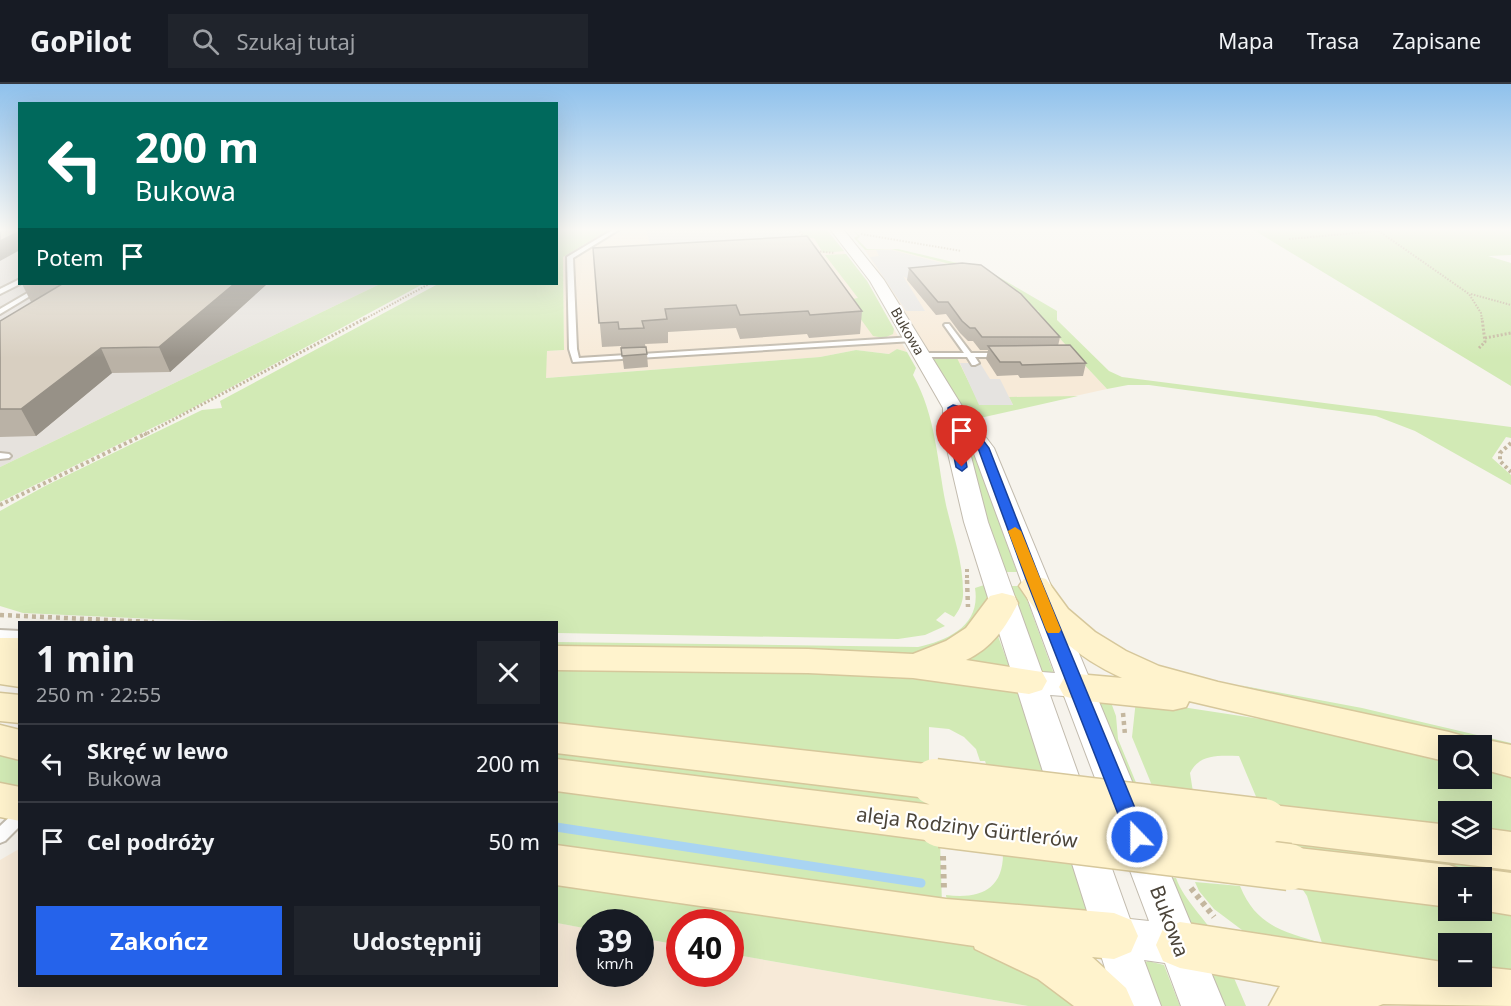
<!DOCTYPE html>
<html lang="pl">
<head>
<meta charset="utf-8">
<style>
	body { margin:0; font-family:"Noto Sans",sans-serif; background:#20242c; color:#f1f3f6; height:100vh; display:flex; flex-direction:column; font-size:22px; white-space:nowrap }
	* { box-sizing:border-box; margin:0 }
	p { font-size:20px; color:#9ea1a6 }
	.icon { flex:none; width:33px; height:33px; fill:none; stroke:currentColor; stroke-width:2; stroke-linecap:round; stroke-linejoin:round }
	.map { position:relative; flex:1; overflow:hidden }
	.side { position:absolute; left:18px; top:537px; width:540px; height:366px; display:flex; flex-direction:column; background:#171b24; border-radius:0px; box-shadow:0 6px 24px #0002 }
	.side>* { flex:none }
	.hud { position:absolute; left:18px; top:18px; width:540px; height:183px; border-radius:0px; box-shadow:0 6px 24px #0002; background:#00695c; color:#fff; overflow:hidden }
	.buttons { position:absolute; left:1438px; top:651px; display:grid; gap:12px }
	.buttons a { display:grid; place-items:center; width:54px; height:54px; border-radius:0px; background:#171b24; box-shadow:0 6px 24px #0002; font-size:30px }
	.speed { position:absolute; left:576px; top:825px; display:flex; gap:12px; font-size:30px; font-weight:700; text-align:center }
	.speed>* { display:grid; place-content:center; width:78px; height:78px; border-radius:50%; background:#171b24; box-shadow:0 6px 24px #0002; line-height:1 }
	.speed small { font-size:15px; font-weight:400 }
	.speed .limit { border:9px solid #d22; background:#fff; color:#111 }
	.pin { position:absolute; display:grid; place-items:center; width:51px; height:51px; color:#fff; margin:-62px -26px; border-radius:50% 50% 50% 0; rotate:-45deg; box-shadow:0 0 6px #0007 }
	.pin .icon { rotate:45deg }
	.me { position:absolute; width:66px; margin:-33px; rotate:338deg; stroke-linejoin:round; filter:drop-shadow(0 0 4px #0008) }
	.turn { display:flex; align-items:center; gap:21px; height:126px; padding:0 18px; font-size:27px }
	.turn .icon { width:78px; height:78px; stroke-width:2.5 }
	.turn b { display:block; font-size:42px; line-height:51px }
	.then { display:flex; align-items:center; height:57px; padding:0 18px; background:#0003; gap:12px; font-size:22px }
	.round { display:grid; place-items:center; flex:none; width:63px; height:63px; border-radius:0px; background:#20242c }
	.overview { display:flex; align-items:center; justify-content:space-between; height:102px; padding:0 18px }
	h1 { font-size:36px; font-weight:700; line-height:45px }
	.button { display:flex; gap:12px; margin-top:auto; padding:12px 18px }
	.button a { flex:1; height:69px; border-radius:0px; background:#2563eb; color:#fff; font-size:24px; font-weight:700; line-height:69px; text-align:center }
	.button a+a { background:#20242c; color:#f1f3f6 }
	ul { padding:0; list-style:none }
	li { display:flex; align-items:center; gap:18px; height:78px; padding:0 18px; border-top:2px solid #363941 }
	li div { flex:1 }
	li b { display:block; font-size:22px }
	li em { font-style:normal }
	header { display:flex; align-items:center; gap:36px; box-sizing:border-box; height:84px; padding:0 30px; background:#171b24; border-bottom:2px solid #363941 }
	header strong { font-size:28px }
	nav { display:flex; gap:33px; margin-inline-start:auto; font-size:21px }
	.search { width:420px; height:54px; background:#20242c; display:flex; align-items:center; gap:15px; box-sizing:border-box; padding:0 21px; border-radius:0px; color:#9ea1a6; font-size:22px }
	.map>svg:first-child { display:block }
	.commercial { fill:#f7ead8 }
	.industrial { fill:#e6e2dd }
	.green { fill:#d2eab5 }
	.parking { fill:#e5e3e0 }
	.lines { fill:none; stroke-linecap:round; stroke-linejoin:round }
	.stream { stroke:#a9d4f2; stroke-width:9 }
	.service-casing { stroke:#c2bbae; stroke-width:4 }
	.tertiary-casing { stroke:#c2bbae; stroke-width:2 }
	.secondary-casing { stroke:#d6c79b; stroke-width:3 }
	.path-far4 { stroke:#c4b79f; stroke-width:2; stroke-dasharray:1.5 1.5; stroke-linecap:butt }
	.path-far3 { stroke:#c4b79f; stroke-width:3; stroke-dasharray:2 2; stroke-linecap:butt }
	.path-far2 { stroke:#c4b79f; stroke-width:4; stroke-dasharray:3 3; stroke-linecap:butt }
	.path-far1 { stroke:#c4b79f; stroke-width:4.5; stroke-dasharray:4 4; stroke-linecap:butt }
	.path { stroke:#c4b79f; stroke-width:6; stroke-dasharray:4.5 4.5; stroke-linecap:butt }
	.service { fill:#fff; fill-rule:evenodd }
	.tertiary { fill:#fff; fill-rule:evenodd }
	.secondary { fill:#fff3cd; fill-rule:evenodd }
	.secondary-bridge-casing { stroke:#d6c79b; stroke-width:49; stroke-linecap:butt }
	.secondary-bridge { stroke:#fff3cd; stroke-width:46 }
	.wall { fill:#bab2a6 }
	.shaded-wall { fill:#979187 }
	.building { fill:#d8cfc1; stroke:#979187; stroke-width:1.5 }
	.route { fill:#2563eb; stroke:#184099; stroke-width:1.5 }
	.slow { fill:#f59e0b }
	.labels { text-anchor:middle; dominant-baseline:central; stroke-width:4.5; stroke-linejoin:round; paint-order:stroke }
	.far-street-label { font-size:14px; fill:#4b4439; stroke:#fff }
	.near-street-label { font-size:20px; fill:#4b4439; stroke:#fff }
</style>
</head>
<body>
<header>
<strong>GoPilot</strong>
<div class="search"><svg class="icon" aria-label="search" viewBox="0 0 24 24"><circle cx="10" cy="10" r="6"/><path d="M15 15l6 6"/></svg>Szukaj tutaj</div>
<nav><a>Mapa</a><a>Trasa</a><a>Zapisane</a></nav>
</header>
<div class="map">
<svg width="1511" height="922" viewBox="0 0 1511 922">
	<rect width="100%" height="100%" fill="#f6f3ec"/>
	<path class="commercial" d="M610,145H826L867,197L907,268L897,265L890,270L856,266L820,273L545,294L547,267L564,266L563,173Z
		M891,165L985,189L1040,229L1037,230L1107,305L993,330L934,279L865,166Z
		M19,765L20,902H556L557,839L589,845L590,890H640L641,854L679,861L680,890H730L731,870L1028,922H0V776Z"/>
	<path class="industrial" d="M0,145H19L20,200H380L0,383Z"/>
	<path class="green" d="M557,145H610L563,173L564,266L547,267L546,294L820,273L856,266L889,270L897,265L907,268L916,284L913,291C936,332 937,376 946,421C953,451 964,480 963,512C962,521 959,526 954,533L945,528L936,536L945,542L925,551L898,555L557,549L556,538H267L155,535L23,529L0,522V427L45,402L202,326L222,324L220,317L438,200H556Z
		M799,145H826L844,167L823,169L814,154H806Z
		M852,145L860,152L857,155L867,165H898L987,186L1057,227V236L1109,287L1122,293L1511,343V354L1506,353L1492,374L1511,391V401L1415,347L1376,332L1149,301H1128L1107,305L1036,229L1039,228L985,189L891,165L865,166L854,154L858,152Z
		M1252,145H1511V171L1488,172L1511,179V302Z
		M846,170L867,197L894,245L893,250L884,254L873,252L852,223V215L858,214L825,171Z
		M380,200H423L187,327L0,418V383Z
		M942,273L957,274L980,321H1013L1009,313L1078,312L980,334L978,338L989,362L934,279V275Z
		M962,348L977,369L990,413L1017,488H1005L974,399Z
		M984,501L989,514L986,531L927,571L557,566L556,558L918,563C949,556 981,541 975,504Z
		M1009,502H1022L1054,590L1041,588Z
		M998,552L1010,585L959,577L995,553Z
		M557,584C711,587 864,588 1017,604L1046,691L988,685L985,677H980L976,665L964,653L949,645L929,643V684L557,642Z
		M1239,601L1362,624L1511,659V667Z
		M1109,613L1116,632L1118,655L1137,701H1129L1096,618Z
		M1136,616L1325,645L1449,672V694H1482V680L1511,686V753L1482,750V728H1449V746L1260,722L1239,672C1220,672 1200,669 1190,689L1193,708L1153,704L1132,653Z
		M557,666L893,707L990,730L557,679Z
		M0,669L19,673V707L0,703Z
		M557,705L940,755L942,821L557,766Z
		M1255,752L1511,782V796L1278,767Z
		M1003,770L1073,778L1091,833L947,820L946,811C978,815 1003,807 1003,770Z
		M1167,793L1176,794C1185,818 1205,834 1218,856L1197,853Z
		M556,797L963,860L1020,878L1081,922H1028L731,870L730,838H680L679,861L641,854L640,838H590L589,845L557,839Z
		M1195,798L1240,802C1256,842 1284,848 1322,859L1307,812L1299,800L1449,817V826H1482V821L1511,825V896L1482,892V860H1449V887L1250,852L1214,825L1199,807Z
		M1148,877L1164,881L1180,922H1159L1144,879Z
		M1209,886L1231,887L1246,922H1222Z"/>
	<path class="parking" d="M646,145H796L812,167L654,177Z
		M876,166H891L977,188L908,195L903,192L925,227H906L870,173L879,172Z
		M960,279H980L990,295H1000L1013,321H979Z"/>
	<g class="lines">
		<path class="stream" d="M556,743L921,799"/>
		<defs>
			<path id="service" d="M614,145H620L573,174L577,265L579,274L913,253L917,255L913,257L573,278L569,265L567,173Z
				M20,195V200L0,210V205Z
				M43,200H50L0,230V225Z
				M945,240H949L971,269H999L1003,271L999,273H975L979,279L975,281H972L967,273H918V269H964L944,241Z
				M0,369L9,370L11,372L9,374L0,375Z
				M0,546L20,547V555L0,554Z
				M20,726V742L5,757L0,759V742L15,728Z"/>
			<path id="tertiary" d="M830,145H843L884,196L962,322L994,364L1225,922H1181L1165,879L1144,876L1161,922H1117L964,438L943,348V324L870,197ZM967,357L972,364L1055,589L1042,588L988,438ZM1050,611L1064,612L1149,837L1130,835Z"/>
			<path id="secondary" d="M1035,492L1046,495L1068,525L1095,548L1126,567L1159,582L1218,598L1449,648L1463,652L1467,660L1482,655L1511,661V693L1482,685V662H1449V678L1189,617L1186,623L1173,626L1077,616L1064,612L1059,603L1064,594L1077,590L1122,594C1074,572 1048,546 1019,502L1024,495Z
				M1002,509L1014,512L1018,519C1006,543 992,564 966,576L1042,588L1047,597L1042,606L1029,610L913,594L808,589L556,586V562L808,565L913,570L946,557L966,544L990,512Z
				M0,554H20V603L0,600Z
				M0,609L20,611V639L0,637Z
				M556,639L935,681L950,686L956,698L950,710L935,715L556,669Z
				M0,641L20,646V676L0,671Z
				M556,675L941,722L956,727L963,740L956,753L941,758L556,707Z
				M0,699L20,703V737L0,733Z
				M1264,720L1449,741V760H1482V744L1511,748V786L1264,756L1249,751L1243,738L1249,725Z
				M556,761L946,815L1114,829L1131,836L1138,852L1131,868L1114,875L1092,873L1126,904L1134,922H1074L1038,895L975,865L974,862L556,801Z
				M1289,763L1449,781L1465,787L1467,791L1482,785L1511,789V831L1481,826L1482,794H1449V823L1289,803L1273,797L1266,783L1273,769Z
				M1180,838L1449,879V892H1482V883L1511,886V922L1383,920L1378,922H1269L1280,902L1180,884L1163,877L1156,861L1163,845Z"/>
		</defs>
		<use href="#service" class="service-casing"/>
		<use href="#tertiary" class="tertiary-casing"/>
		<use href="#secondary" class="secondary-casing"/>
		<path class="path-far4" d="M798,145L806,156
			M1376,145L1469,210L1481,229L1482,236
			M861,150L961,167
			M1289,155L1378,147
			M814,167L835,169
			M1471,210L1511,221
			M363,236L429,200"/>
		<path class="path-far3" d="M1485,254L1511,249
			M1479,264L1485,258L1482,234
			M144,351L366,234"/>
		<path class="path-far2" d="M1511,359L1500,369V377L1511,388
			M0,421L147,349
			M967,485V497"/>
		<path class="path-far1" d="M967,496L968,523
			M0,531L154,538
			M1123,629L1125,651"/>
		<path class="path" d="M943,772L944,806
			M1191,804L1214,833"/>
		<use href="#service" class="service"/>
		<use href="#tertiary" class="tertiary"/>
		<use href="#secondary" class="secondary"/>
		<defs>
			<path id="secondary-bridge" d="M935,698L1264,738
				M941,740L1289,783"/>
		</defs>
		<use href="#secondary-bridge" class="secondary-bridge-casing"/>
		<use href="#secondary-bridge" class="secondary-bridge"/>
	</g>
	<path class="wall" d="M593,164L862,227L860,250L809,254L807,250L740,255L736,244L668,248V259L645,260L647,270L648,283L624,285L621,262L602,263Z
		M909,184L1060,253L1058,262L1086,279L1083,292L1020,294L1018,291L997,292L986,275L988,266H980L973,257H968L960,249L946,230L936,231L907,196Z
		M22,200H267L170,288L112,289L36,352L0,353V237L32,218H31Z"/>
	<path class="shaded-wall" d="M20,147V166L0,177V157Z
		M234,200H267L170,288L159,263Z
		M101,264L112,289L36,352L21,325Z"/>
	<path class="building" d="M0,145H20V147L0,157Z
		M807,152L862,227L810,231L808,227L740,231L736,221L665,225L667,235L642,237L644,244L619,245L618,238L599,239L593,164Z
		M962,179L981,181L1021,210L1060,253H982L975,244H970L962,237L948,218H938L909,184Z
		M62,200H234L159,263L101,264L21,325H0V237Z
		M1070,261L1086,279L1022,281L1020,278H1000L988,262Z
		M646,263L647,270L622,272L621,264Z"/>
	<linearGradient id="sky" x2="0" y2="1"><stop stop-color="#8fc1ec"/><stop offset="0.53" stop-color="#fbfaf6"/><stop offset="1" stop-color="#fbfaf6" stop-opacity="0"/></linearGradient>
	<rect width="1511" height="274" fill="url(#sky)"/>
	<path class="route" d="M953,321L957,322L989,364L1040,495L1147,753L1144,759L1137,762L1130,759L1127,753L1026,495L978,364L959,340L967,383L962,387L956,383L949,348L948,324Z"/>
	<path class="slow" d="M1015,443L1021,447L1061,546L1059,549H1048L1046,546L1008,447Z"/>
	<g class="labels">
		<g class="far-street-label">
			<text transform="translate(908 247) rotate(60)">Bukowa</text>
		</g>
		<g class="near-street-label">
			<text transform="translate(967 743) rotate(7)">aleja Rodziny Gürtlerów</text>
			<text transform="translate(1170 837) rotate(69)">Bukowa</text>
		</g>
	</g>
</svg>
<div class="buttons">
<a><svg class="icon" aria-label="search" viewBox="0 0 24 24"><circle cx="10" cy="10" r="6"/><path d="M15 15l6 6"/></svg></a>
<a><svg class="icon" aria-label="layers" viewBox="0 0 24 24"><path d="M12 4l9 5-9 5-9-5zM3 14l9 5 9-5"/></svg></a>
<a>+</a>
<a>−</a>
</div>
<div class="speed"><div>39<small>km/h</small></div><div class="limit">40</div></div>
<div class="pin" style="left:962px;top:383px;background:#d93025"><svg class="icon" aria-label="arrive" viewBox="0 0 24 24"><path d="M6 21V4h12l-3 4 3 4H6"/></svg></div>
<svg class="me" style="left:1137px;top:753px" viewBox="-20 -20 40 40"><circle r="17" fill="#2563eb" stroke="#fff" stroke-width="3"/><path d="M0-11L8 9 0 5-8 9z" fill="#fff"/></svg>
<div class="hud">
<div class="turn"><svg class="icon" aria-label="left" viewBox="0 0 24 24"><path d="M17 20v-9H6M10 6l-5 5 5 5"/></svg><div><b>200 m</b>Bukowa</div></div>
<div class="then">Potem<svg class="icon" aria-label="arrive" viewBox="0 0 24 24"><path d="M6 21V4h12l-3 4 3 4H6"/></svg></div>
</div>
<section class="side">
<div class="overview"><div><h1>1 min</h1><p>250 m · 22:55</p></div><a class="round"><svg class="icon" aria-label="close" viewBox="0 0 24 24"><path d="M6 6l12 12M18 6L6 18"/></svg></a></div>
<ul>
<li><svg class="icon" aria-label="left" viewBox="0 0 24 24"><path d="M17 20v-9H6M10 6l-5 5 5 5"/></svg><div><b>Skręć w lewo</b><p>Bukowa</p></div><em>200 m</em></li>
<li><svg class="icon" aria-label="arrive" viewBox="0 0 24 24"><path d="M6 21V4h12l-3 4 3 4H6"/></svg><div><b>Cel podróży</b></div><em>50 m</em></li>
</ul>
<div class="button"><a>Zakończ</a><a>Udostępnij</a></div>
</section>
</div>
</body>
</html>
